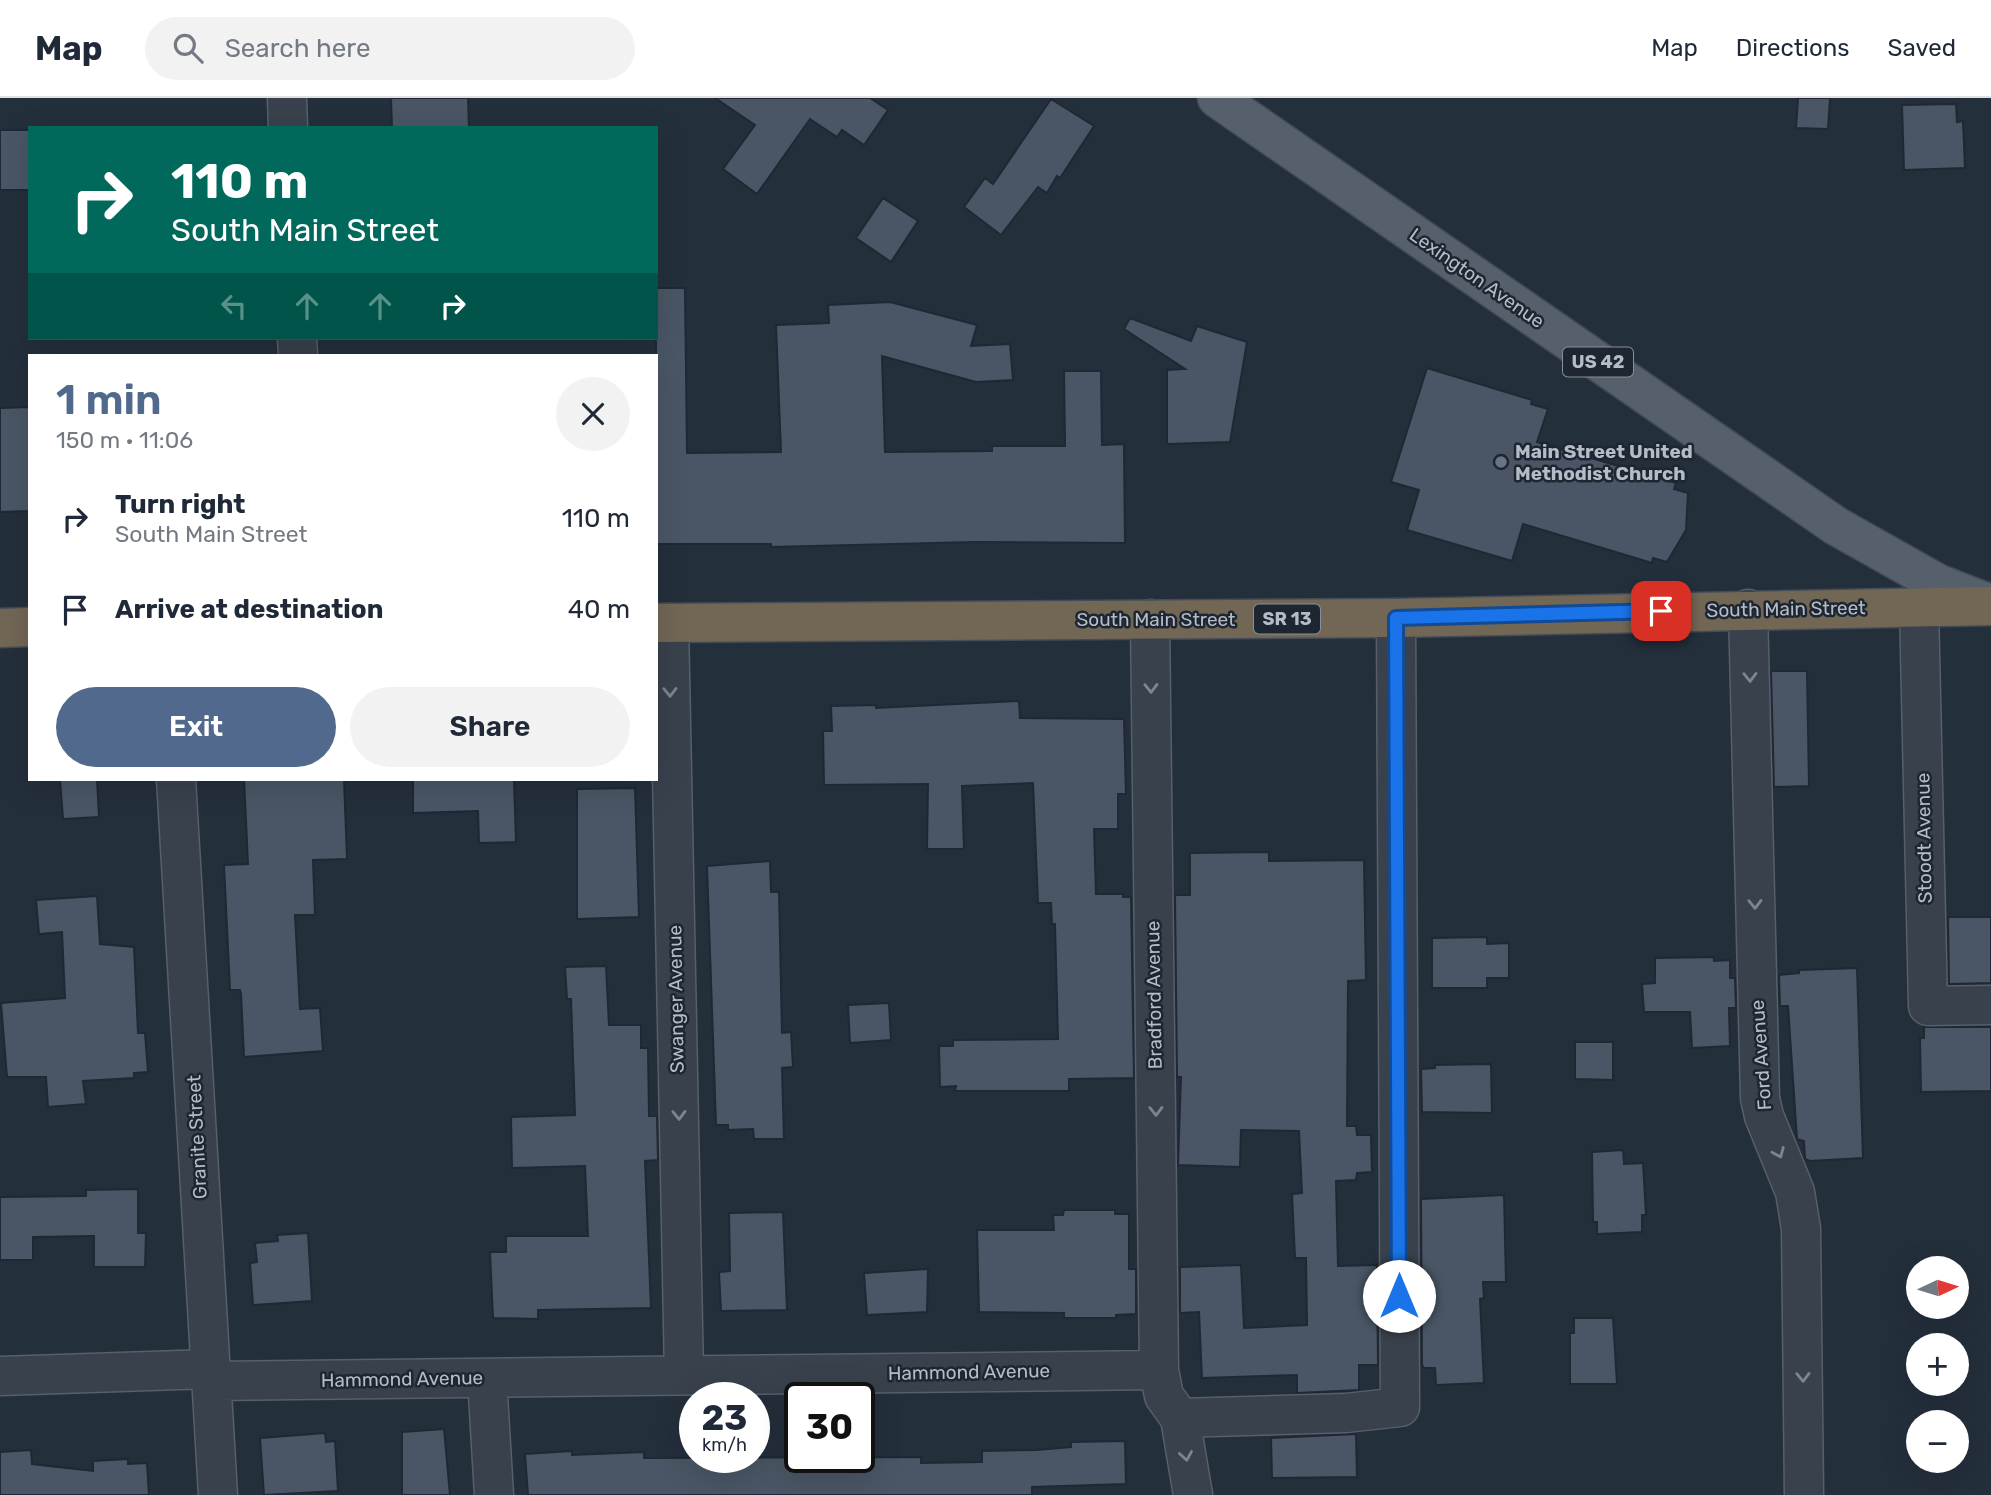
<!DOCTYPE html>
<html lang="en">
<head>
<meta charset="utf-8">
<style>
	body { margin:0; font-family:Rubik,sans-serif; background:#f2f2f3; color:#1f2937; height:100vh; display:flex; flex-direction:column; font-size:26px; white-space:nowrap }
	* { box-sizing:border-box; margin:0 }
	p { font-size:23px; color:#747a83 }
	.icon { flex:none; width:38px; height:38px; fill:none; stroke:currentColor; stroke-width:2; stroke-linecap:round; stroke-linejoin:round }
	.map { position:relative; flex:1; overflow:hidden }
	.panel { position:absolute; left:28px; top:256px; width:630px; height:427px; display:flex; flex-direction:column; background:#fff; border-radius:0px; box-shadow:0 7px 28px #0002 }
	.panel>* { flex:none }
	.hud { position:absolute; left:28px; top:28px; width:630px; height:214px; border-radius:0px; box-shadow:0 7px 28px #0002; background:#00695c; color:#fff; overflow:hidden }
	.needle { width:46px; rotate:86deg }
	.controls { position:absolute; left:1906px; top:1158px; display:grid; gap:14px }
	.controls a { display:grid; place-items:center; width:63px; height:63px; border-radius:50%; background:#fff; box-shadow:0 7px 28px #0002; font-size:35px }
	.speed { position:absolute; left:679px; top:1284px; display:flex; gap:14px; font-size:35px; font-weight:700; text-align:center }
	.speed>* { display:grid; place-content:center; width:91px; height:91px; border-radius:50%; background:#fff; box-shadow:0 7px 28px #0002; line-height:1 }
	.speed small { font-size:18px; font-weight:400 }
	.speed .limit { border:4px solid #111; border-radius:10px; background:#fff; color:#111 }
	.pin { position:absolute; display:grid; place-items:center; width:60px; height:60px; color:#fff; margin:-30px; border-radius:14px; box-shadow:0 4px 10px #0006 }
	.me { position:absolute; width:77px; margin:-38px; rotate:0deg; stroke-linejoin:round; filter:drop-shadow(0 0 5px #0008) }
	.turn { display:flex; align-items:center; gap:24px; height:147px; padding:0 28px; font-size:32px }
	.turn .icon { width:91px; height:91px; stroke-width:2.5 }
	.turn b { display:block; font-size:49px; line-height:60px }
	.lanes { display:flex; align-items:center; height:66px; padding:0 28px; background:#0003; justify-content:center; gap:35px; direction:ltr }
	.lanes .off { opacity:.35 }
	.round { display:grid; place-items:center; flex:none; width:74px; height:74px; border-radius:37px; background:#f2f2f3 }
	.summary { display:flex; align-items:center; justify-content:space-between; height:119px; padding:0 28px }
	h1 { font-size:42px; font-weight:600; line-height:52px; color:#50698c }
	.primary-button { display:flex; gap:14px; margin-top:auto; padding:14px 28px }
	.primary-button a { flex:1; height:80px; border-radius:42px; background:#50698c; color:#fff; font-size:28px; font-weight:600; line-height:80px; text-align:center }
	.primary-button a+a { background:#f2f2f3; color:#1f2937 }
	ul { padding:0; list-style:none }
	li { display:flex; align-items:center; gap:21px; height:91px; padding:0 28px }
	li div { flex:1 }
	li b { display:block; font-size:26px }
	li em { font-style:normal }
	header { display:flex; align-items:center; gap:42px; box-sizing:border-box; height:98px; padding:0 35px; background:#fff; border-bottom:2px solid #e0e1e3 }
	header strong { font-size:33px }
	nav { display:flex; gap:38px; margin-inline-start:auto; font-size:24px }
	.search { width:490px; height:63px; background:#f2f2f3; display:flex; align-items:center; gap:18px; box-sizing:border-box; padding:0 24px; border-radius:38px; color:#747a83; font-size:26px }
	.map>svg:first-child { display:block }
	.building { fill:#4a5665; stroke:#1f2833; stroke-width:2 }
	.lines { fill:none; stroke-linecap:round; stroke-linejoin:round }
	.minor-casing { stroke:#565f6a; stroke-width:41 }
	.major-casing { stroke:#414a55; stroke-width:41 }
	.highway-casing { stroke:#434c57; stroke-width:41 }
	.minor { stroke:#38414c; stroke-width:38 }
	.major { stroke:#56606c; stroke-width:38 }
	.highway { stroke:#726655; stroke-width:38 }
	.oneway { stroke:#7c8590 }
	.route-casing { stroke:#114b97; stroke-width:18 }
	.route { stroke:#1a73e8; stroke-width:12 }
	.worship-dot { fill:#6b7280; stroke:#1d2631; stroke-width:2.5 }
	.labels { text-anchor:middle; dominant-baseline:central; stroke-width:5; stroke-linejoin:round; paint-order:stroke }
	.shield { fill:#1d2631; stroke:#878f9b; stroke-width:2 }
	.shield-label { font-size:18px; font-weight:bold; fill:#b4bcc8 }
	.street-label { font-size:19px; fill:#b4bcc8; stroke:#1d2631 }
	.poi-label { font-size:19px; font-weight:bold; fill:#b4bcc8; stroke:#1d2631; text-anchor:start }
</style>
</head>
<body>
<header>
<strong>Map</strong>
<div class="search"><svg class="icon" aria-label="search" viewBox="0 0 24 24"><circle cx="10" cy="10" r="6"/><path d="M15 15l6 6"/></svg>Search here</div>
<nav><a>Map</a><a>Directions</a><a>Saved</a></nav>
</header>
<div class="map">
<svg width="1991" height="1397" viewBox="0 0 1991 1397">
	<rect width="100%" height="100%" fill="#242f3c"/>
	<path class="building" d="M391,0H468L469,30H392Z
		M715,0H870L888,12L864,47L842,32L837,39L810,21L757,96L723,71L755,27Z
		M1798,0H1830L1828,31L1796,30Z
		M1051,1L1094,28L1060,80L1057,78L1047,95L1038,89L1001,137L964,109L985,80L993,86Z
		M1956,6L1957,24L1963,23L1965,70L1904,72L1902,7Z
		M0,32H30V92H0Z
		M883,100L918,123L891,164L856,140Z
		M656,190H685L687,355L781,354L776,227L829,225L828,207L890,204L977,227L971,248L1010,246L1013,282L976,284L882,258L885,354L992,353V348H1065L1064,273H1101L1102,347L1124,346L1125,445L975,444L771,449V446H656Z
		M1130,220L1191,243L1197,228L1247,244L1230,344L1167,346V272L1185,271L1124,231Z
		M1427,270L1532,302L1531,306L1548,311L1537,344L1676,385L1674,391L1688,395L1686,432L1667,464L1653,460L1652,465L1523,426L1512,463L1407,432L1419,392L1391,384Z
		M30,309V413L0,414V310Z
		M1771,573H1807L1809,688L1774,689Z
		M1019,603L1020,620L1124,621L1126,696H1118V731H1094L1096,796H1123V799H1131L1134,980L1069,981V993H955L956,988L940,989L939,948H953V942L1058,941L1055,826H1052L1051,805H1038L1033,685L962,688L964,751H927L928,686L824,687L823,633H832L831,608L876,607V610Z
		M60,681H97L99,719L63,721Z
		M244,681H344L347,761L313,762L315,817H295L300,911L320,910L323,953L244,959L241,896L240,892H230L224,767L248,766Z
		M413,681H514L516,744L479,745L478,713L413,715Z
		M635,690L639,819L577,821V691Z
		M1269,754V763L1364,762L1366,882L1348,883L1347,1028H1356L1357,1037H1371L1372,1074L1357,1075L1356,1082L1336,1083L1338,1168L1377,1167L1378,1267H1359V1292L1297,1295V1277L1202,1280L1199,1214L1180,1215V1169L1241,1167L1244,1230L1307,1227L1306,1160H1295L1292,1096L1302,1095L1299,1033L1241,1032L1240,1069L1178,1067L1181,979H1177L1175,797H1190V755Z
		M770,763L771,794H779L782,935L791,934L793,969L782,970L784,1041H754L753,1031L728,1032V1027H716L707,768Z
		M97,798L100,846L134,849L138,935H145L148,974L134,975V980L83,983L86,1006L48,1009L46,979H7L1,905L65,900L62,834L39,836L36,802Z
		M1948,819H1991V885L1949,886Z
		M1487,839V846L1509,845V880H1487V890H1432V840Z
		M1714,859V863L1730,862V880H1735L1736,910H1729L1730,948L1692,950L1690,914H1644L1642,886L1655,885V860Z
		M606,868L609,927H641V950H648L649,1018H657L658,1062L645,1063L651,1210L538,1212V1221L493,1220L490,1154H506V1138H588L585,1068L512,1070L511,1019L575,1017L571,901H567L565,869Z
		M1857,870L1863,1060L1810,1063L1805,1061L1804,1043L1797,1041L1788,908H1780L1779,877L1799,875V872Z
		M889,905L891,942L850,945L848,907Z
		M1924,929H1991V993L1921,994L1920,940H1924Z
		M1575,944H1613V982L1575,981Z
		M1491,966L1492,1015L1422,1014L1421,971L1435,970V967Z
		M1623,1052L1624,1066L1643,1065L1646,1117H1642V1134L1597,1136V1124H1593L1592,1054Z
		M138,1091V1135H146L145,1169H94V1138L33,1139V1162H0V1099L86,1098V1092Z
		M1504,1097L1506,1184H1483L1484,1200L1480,1201L1484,1285L1436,1287L1435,1270H1424L1422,1267L1421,1101Z
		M1064,1112H1115V1116H1129V1171H1136V1216L1116,1217V1220H1064V1215L979,1214L977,1132H1054L1053,1117H1063Z
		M783,1114L787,1212L721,1213L719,1174L730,1173L729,1115Z
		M308,1135L312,1203L253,1207L250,1165L257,1164L255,1145L278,1143L277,1137Z
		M928,1171L927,1214L867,1217L864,1175Z
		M1574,1220H1613L1617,1286H1570V1235H1574Z
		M444,1331L450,1397H402V1334Z
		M325,1335L326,1344L335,1343L338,1393L264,1397L260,1340Z
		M1356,1336L1357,1379L1272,1380L1271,1340Z
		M1125,1343L1126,1386L1032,1389V1397H528L525,1356L572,1353V1357L644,1354V1360L921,1359V1365L982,1364V1353L1036,1352L1071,1349V1344Z
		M31,1352L32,1366L93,1373V1363L128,1361V1366L147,1365L149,1397H0V1354Z"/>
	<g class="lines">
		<defs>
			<path id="minor" d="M287,0L288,30
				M297,240L298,257
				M1919,509L1928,908L1991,907
				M1748,511L1760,1000L1764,1018L1795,1094L1801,1131L1804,1397
				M1150,521L1159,1272L1164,1298L1180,1320L1346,1315L1400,1309L1396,520
				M669,525L684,1277
				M176,681L218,1397
				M0,1278L210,1271
				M487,1280L494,1397
				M211,1283L1159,1272
				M1180,1320L1193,1397"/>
			<path id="major" d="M1217,0L1836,428L1939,486L1991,506"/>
			<path id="highway" d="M656,525L1396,520L1991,508
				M0,530L30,529"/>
		</defs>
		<use href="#minor" class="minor-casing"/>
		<use href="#major" class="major-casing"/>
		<use href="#highway" class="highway-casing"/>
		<use href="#minor" class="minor"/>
		<use href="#major" class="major"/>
		<use href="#highway" class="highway"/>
	</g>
	<defs><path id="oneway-chevron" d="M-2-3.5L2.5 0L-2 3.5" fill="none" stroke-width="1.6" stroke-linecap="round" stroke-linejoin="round" transform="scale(1.75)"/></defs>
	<g class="oneway">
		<use href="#oneway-chevron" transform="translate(1750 579) rotate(89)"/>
		<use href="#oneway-chevron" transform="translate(1151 590) rotate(89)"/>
		<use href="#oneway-chevron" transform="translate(670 594) rotate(89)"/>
		<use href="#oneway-chevron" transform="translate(1755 806) rotate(89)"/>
		<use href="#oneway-chevron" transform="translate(1156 1013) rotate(89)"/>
		<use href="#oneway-chevron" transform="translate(679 1017) rotate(89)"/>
		<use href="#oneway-chevron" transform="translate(1779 1055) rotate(67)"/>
		<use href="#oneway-chevron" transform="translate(1803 1279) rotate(89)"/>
		<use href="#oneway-chevron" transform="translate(1186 1358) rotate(81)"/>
	</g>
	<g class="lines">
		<defs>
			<path id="route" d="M1399,1198L1396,520L1661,513"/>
		</defs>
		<use href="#route" class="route-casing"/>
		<use href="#route" class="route"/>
	</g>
	<circle class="worship-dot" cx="1501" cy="364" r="7"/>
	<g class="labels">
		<g class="shield">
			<rect x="1563" y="249.5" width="70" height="29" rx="5"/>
			<rect x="1254" y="506.5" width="66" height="29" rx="5"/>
		</g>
		<g class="shield-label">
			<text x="1598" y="264">US 42</text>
			<text x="1287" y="521">SR 13</text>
		</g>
		<g class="street-label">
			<text transform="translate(1477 180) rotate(35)">Lexington Avenue</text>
			<text transform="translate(1786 511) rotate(-1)">South Main Street</text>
			<text x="1156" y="521">South Main Street</text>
			<text transform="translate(1924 740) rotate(-91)">Stoodt Avenue</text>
			<text transform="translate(1154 897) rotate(-91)">Bradford Avenue</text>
			<text transform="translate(676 901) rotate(-91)">Swanger Avenue</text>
			<text transform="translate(1761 957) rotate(-94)">Ford Avenue</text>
			<text transform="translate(197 1039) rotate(-93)">Granite Street</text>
			<text transform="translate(969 1274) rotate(-1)">Hammond Avenue</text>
			<text transform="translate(402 1281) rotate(-1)">Hammond Avenue</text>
		</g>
		<g class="poi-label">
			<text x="1515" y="353">Main Street United<tspan x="1515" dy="22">Methodist Church</tspan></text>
		</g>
	</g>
</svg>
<div class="controls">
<a><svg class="needle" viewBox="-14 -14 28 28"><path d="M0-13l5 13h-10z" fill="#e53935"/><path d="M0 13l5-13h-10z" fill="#747a83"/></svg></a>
<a>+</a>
<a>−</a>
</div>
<div class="speed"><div>23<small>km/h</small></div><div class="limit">30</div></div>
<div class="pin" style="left:1661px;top:513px;background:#d93025"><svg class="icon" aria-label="arrive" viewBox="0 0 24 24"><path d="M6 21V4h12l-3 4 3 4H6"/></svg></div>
<svg class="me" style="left:1399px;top:1198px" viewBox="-20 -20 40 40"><circle r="19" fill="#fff"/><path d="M0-13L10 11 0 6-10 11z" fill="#1a73e8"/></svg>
<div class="hud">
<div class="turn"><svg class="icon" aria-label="right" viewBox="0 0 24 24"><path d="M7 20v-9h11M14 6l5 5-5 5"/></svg><div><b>110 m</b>South Main Street</div></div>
<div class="lanes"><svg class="icon off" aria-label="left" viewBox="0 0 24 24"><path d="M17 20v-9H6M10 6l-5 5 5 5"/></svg><svg class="icon off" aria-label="ahead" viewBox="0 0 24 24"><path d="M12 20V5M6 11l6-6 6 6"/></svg><svg class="icon off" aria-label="ahead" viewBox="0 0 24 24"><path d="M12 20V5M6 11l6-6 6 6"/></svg><svg class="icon" aria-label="right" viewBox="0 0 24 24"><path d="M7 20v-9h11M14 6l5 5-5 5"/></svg></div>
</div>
<section class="panel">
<div class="summary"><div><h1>1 min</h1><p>150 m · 11:06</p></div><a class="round"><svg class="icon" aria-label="close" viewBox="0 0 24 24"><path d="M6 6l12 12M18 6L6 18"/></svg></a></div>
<ul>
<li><svg class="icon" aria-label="right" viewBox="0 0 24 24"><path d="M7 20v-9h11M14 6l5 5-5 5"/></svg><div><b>Turn right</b><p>South Main Street</p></div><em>110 m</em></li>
<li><svg class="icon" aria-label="arrive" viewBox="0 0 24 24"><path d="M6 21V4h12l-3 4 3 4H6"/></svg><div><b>Arrive at destination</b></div><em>40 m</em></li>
</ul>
<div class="primary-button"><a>Exit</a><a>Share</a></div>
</section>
</div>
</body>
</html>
